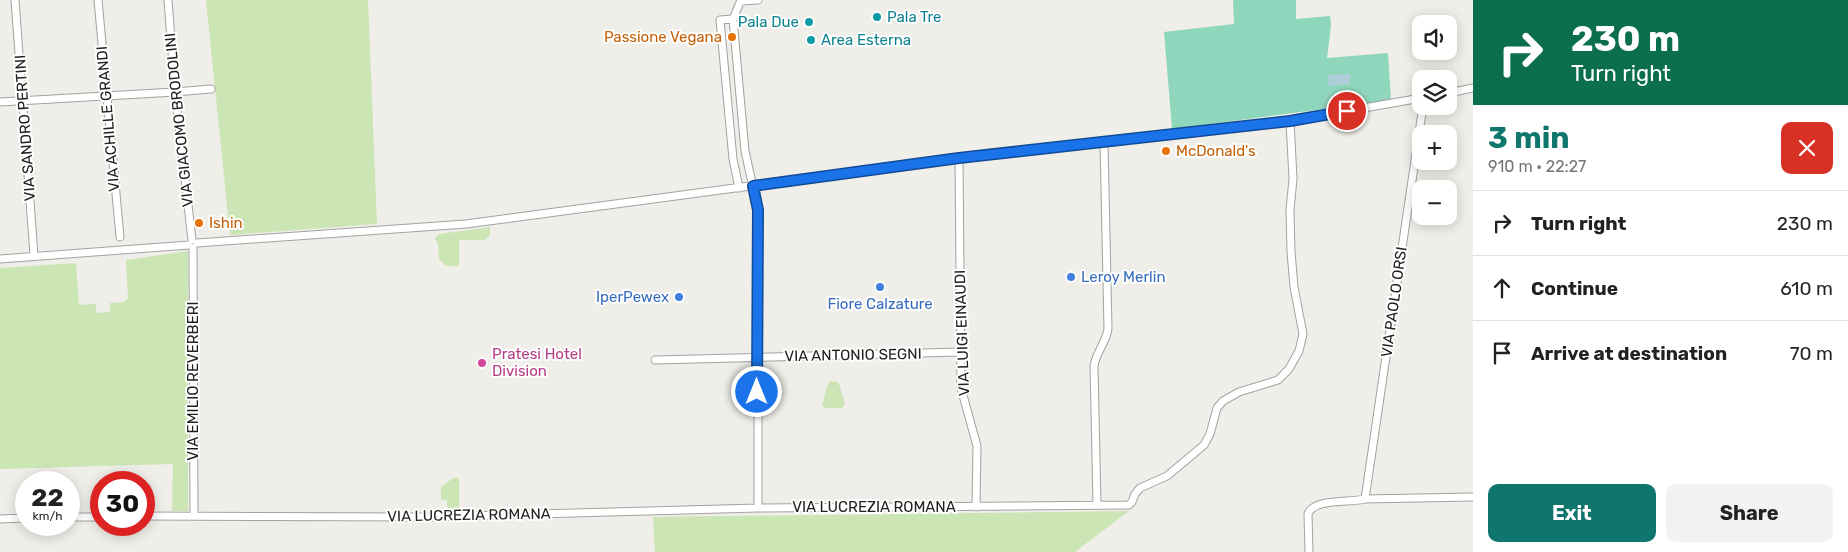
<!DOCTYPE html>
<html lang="en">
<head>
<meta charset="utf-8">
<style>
	body { margin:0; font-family:Rubik,sans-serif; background:#f2f2f2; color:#222; height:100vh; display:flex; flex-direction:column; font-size:19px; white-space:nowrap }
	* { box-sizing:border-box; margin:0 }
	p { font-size:16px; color:#767676 }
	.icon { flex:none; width:28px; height:28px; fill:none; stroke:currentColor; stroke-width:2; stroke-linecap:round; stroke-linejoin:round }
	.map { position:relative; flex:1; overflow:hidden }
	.side { display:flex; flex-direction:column; background:#fff; width:375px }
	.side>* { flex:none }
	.top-card { background:#0b6e4f; color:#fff; overflow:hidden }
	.buttons { position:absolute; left:1412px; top:15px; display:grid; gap:10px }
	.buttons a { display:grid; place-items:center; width:45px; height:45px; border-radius:10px; background:#fff; box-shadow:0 2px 12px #0003; font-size:25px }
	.speed { position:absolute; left:15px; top:471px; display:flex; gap:10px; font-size:25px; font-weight:700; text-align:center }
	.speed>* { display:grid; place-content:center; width:65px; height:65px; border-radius:50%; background:#fff; box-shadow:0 2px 12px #0003; line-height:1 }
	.speed small { font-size:12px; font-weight:400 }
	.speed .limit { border:8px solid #d22; background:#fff; color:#111 }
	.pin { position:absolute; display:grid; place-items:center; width:42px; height:42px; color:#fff; margin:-21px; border:2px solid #fff; border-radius:50%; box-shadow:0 1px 5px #0007 }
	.me { position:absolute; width:55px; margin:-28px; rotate:0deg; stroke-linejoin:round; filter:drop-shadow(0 0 4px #0008) }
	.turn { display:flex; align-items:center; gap:18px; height:105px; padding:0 15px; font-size:22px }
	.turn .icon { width:65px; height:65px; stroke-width:2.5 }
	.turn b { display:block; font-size:35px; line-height:42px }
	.round { display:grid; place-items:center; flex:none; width:52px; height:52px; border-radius:10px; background:#f2f2f2 }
	.overview { display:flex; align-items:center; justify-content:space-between; height:85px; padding:0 15px }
	h1 { font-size:30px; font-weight:700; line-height:38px; color:#0f766e }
	.primary-button { display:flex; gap:10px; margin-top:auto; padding:10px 15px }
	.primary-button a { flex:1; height:58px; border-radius:10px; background:#0f766e; color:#fff; font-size:20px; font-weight:700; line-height:58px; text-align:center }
	.primary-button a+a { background:#f2f2f2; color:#222 }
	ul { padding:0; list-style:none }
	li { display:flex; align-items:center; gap:15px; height:65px; padding:0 15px; border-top:1px solid #e0e0e0 }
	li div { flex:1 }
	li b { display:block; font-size:19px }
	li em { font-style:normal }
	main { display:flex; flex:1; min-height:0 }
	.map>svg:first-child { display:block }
	.grass { fill:#cbe5b4 }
	.pitch { fill:#8fd7bc }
	.water { fill:#aeced9 }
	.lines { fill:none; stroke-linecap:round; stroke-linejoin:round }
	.minor-casing { stroke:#a2a2a2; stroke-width:9 }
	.minor { stroke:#fff; stroke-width:7 }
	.route-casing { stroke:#114b97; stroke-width:12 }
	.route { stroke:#1a73e8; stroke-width:9 }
	.culture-dot { fill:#0f9aa8; stroke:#fff; stroke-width:2 }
	.food-dot { fill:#e8710a; stroke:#fff; stroke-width:2 }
	.shop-dot { fill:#3f7fe0; stroke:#fff; stroke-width:2 }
	.hotel-dot { fill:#d1479c; stroke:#fff; stroke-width:2 }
	.labels { text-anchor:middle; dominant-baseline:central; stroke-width:4; stroke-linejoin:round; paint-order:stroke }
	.culture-label { font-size:15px; fill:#0d838f; stroke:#fff; text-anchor:start }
	.food-label { font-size:15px; fill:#c56008; stroke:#fff; text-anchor:start }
	.street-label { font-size:15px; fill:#212121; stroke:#fff }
	.shop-label { font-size:15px; fill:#366cbe; stroke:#fff; text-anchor:start }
	.hotel-label { font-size:15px; fill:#b23c85; stroke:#fff; text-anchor:start }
</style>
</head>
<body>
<main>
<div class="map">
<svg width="1473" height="552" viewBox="0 0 1473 552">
	<rect width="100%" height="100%" fill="#f0eee8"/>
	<path class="grass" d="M206,0H368L377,224L230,235Z
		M490,227V235L485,240H459V266H446L439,259L438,244L435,238L439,234Z
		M188,251V511H172L173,464L0,469V268L76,263L79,305L96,304V313L110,312V303L124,302L128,298L126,260Z
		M831,381L837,382L839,384L845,404L842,408H826L822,405L828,384Z
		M453,478H459V511H450L447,506V500H441V487Z
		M1129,511L1075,552H655L653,517Z"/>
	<path class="pitch" d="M1233,0H1296V19L1330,16L1331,26L1327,58L1388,53L1391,100L1172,129L1164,32L1234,24Z"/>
	<path class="water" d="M1350,74V84L1329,86L1328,75Z"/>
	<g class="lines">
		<defs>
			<path id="minor" d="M15,0L34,255
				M98,0L120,237
				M168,0L175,92L192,240
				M741,0L733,19L745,151L758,210V508
				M741,1L758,0
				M733,19L720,20L733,159L739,188
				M1449,93L1473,88
				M0,102L175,92L211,89
				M959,158L961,388L977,446L976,507
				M197,243L466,224L959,158L1290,121L1421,98
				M193,248L194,515
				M0,259L189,245
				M655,360L960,352
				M1365,499L1423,106
				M1097,505L1094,366C1096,352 1106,343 1108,329L1104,142
				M144,516L429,517L758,508L1129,505L1132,502L1135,494L1140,488L1167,476L1204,445L1210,434L1217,408L1223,401L1239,392L1278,380L1289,369L1299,351L1303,334L1294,287L1291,252L1290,210L1293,179L1290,121
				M69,517H101
				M0,519L26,518
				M1309,552L1308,514C1314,498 1350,503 1365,499L1473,497"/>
		</defs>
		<use href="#minor" class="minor-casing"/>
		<use href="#minor" class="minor"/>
	</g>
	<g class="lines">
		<defs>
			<path id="route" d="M757,392L758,210L753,186L959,158L1290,121L1347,111"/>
		</defs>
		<use href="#route" class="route-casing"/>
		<use href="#route" class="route"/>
	</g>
	<g class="culture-dot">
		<circle cx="877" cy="17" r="5"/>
		<circle cx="809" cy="22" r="5"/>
		<circle cx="811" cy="40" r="5"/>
	</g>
	<g class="food-dot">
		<circle cx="732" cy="37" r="5"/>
		<circle cx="1166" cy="151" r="5"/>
		<circle cx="199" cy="223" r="5"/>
	</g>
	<g class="shop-dot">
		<circle cx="1071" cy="277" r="5"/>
		<circle cx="880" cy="287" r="5"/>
		<circle cx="679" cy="297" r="5"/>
	</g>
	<circle class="hotel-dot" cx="482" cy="363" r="5"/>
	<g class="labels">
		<g class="culture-label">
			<text x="887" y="17">Pala Tre</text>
			<text x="799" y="22" text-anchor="end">Pala Due</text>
			<text x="821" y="40">Area Esterna</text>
		</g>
		<g class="food-label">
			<text x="722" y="37" text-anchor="end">Passione Vegana</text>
			<text x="1176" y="151">McDonald's</text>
			<text x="209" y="223">Ishin</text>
		</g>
		<g class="street-label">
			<text transform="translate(108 119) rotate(-95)">VIA ACHILLE GRANDI</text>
			<text transform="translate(179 120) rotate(-96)">VIA GIACOMO BRODOLINI</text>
			<text transform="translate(25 128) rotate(-94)">VIA SANDRO PERTINI</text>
			<text transform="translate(1394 302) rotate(-82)">VIA PAOLO ORSI</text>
			<text transform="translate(962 333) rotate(-92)">VIA LUIGI EINAUDI</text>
			<text transform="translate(853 355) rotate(-1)">VIA ANTONIO SEGNI</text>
			<text transform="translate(193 381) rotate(-90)">VIA EMILIO REVERBERI</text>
			<text x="874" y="507">VIA LUCREZIA ROMANA</text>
			<text transform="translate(469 515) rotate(-1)">VIA LUCREZIA ROMANA</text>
		</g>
		<g class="shop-label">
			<text x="1081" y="277">Leroy Merlin</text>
			<text x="669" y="297" text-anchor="end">IperPewex</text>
			<text x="880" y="304" text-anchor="middle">Fiore Calzature</text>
		</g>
		<g class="hotel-label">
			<text x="492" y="354">Pratesi Hotel<tspan x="492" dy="17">Division</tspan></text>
		</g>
	</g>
</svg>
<div class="buttons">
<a><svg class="icon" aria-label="sound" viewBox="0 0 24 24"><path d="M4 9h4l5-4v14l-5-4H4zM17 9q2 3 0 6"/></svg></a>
<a><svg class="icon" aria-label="layers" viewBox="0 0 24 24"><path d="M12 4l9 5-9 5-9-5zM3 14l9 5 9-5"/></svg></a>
<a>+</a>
<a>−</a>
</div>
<div class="speed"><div>22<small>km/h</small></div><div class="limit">30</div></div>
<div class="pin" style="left:1347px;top:111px;background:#d93025"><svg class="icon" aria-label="arrive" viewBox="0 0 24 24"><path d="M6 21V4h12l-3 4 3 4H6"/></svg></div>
<svg class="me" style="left:757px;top:392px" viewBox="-20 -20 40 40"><circle r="17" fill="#1a73e8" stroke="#fff" stroke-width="3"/><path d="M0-11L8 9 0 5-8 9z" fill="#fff"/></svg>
</div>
<section class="side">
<div class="top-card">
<div class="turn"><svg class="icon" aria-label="right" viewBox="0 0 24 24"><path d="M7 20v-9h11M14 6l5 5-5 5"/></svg><div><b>230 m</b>Turn right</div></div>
</div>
<div class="overview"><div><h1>3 min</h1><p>910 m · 22:27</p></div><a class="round" style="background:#d93025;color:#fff"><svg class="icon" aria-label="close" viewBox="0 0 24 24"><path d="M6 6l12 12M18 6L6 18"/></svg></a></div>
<ul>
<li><svg class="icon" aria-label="right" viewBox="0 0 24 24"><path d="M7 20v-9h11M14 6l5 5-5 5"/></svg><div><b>Turn right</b></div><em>230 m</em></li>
<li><svg class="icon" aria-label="ahead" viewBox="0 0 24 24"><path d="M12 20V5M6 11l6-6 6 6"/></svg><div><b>Continue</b></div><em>610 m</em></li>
<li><svg class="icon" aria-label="arrive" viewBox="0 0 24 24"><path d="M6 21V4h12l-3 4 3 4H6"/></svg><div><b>Arrive at destination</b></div><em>70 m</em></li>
</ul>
<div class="primary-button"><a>Exit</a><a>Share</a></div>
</section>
</main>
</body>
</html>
